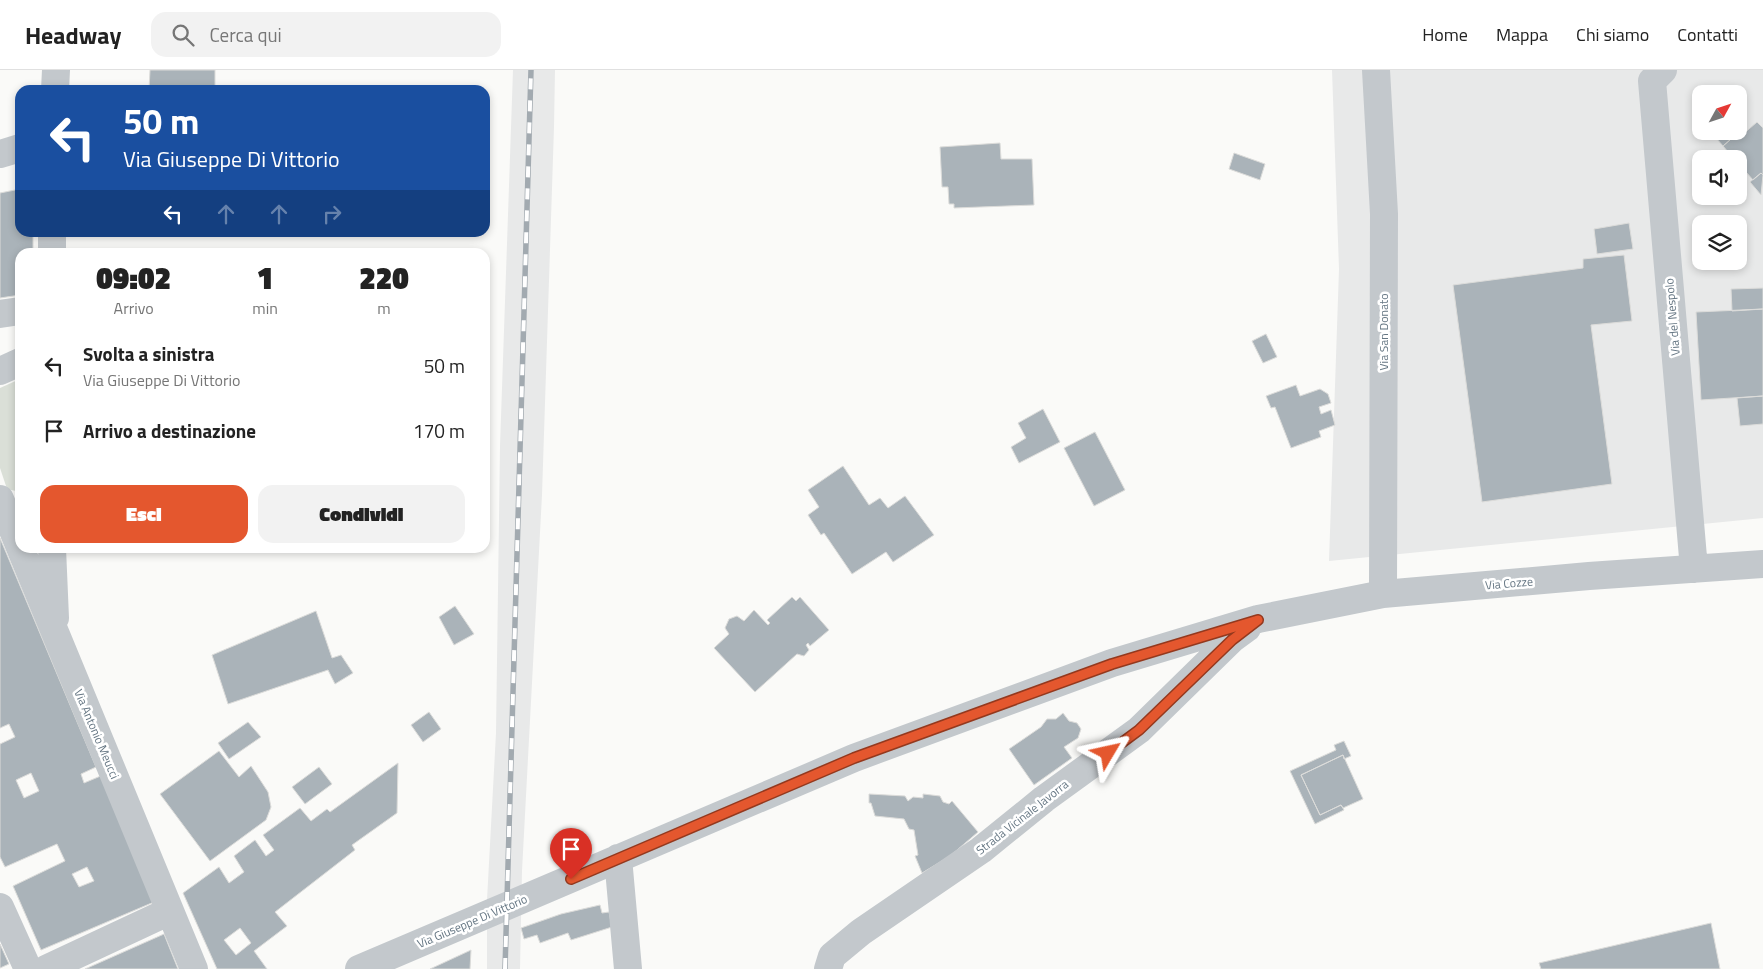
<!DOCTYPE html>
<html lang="it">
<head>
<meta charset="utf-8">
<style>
	body { margin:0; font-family:"Titillium Web",sans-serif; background:#f2f2f2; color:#222; height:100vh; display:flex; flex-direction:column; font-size:19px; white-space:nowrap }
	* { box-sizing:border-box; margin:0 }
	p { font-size:16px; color:#767676 }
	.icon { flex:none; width:28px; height:28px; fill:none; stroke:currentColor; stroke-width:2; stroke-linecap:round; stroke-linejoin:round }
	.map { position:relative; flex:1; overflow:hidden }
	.details { position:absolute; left:15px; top:178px; width:475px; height:305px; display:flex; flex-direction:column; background:#fff; border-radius:15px; box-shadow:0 2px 8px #0003 }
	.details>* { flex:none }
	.top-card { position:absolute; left:15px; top:15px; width:475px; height:152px; border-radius:15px; box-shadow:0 2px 8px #0003; background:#1a4fa0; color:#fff; overflow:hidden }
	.needle { width:32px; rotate:50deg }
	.controls { position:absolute; left:1692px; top:15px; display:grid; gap:10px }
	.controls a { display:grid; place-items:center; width:55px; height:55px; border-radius:10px; background:#fff; box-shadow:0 2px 8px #0003; font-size:25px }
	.pin { position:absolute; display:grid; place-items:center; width:42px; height:42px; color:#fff; margin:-51px -21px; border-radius:50% 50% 50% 0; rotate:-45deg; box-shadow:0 0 5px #0007 }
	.pin .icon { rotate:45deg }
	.me { position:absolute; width:55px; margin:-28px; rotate:54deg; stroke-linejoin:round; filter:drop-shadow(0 0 4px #0008) }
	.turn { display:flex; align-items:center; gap:18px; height:105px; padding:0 25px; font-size:22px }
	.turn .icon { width:65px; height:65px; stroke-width:2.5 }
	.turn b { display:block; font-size:35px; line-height:42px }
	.lanes { display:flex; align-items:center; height:48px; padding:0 25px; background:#0003; justify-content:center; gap:25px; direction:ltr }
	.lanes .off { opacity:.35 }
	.eta { display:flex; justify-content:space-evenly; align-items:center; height:85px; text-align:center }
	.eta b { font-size:30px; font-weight:800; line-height:35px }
	.cta { display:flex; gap:10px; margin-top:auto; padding:10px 25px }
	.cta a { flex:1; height:58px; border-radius:15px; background:#e4572e; color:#fff; font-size:20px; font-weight:800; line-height:58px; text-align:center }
	.cta a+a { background:#f2f2f2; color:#222 }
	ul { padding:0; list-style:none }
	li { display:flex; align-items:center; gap:15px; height:65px; padding:0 25px }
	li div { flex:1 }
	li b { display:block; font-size:19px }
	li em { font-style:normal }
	header { display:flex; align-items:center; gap:30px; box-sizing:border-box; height:70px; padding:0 25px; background:#fff; border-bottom:1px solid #e0e0e0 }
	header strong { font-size:24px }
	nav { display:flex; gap:28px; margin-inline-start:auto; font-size:18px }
	.search { width:350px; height:45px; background:#f2f2f2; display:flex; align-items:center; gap:12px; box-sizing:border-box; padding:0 18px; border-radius:15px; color:#767676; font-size:19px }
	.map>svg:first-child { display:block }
	.built { fill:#e8e9e9; fill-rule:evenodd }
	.green { fill:#dadfd7 }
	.building { fill:#aab3b9; stroke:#dcdcda; fill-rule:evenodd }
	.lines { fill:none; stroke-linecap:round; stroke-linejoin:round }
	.minor { stroke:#c3c8cc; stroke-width:28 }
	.rail-casing { stroke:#a2aab0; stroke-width:5.5 }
	.rail { stroke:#fff; stroke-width:4; stroke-dasharray:11; stroke-linecap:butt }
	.route-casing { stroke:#94391e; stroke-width:12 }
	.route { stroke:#e4572e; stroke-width:9 }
	.labels { text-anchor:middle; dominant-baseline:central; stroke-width:5; stroke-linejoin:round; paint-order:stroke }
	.street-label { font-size:12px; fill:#657683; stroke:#fff }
</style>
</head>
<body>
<header>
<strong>Headway</strong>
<div class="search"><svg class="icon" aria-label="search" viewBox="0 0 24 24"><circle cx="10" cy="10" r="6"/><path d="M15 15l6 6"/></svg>Cerca qui</div>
<nav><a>Home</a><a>Mappa</a><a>Chi siamo</a><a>Contatti</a></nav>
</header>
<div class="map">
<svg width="1763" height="899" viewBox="0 0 1763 899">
	<rect width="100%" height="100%" fill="#fafaf8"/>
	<path class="built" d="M513,0H555L554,57L542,425L522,801L520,899H487V830L496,663L500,376Z
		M1332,0H1763V448L1329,491L1339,199ZM1701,24H1739V61H1701ZM1701,89H1739V126H1701ZM1701,154H1739V191H1701Z"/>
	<path class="green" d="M20,309V422L7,419L0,398V318Z"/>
	<path class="building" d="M150,0H215V20H149Z
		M1757,52L1763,58V105L1761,103L1753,110L1739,94V89H1734L1723,76L1738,63L1741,66Z
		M1710,61H1736L1738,63L1723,76Z
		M1000,73L1001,89H1032L1034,135L954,138V134H949L948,117H942L940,77Z
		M1234,83L1265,94L1260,110L1229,99Z
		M1761,103L1763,105L1761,125L1750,112Z
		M20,119V162L39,163L33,164V182H20V225L0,228V123Z
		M1629,153L1633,179L1597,184L1594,159Z
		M1624,185L1632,251L1591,255L1612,414L1482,432L1453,215L1583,198V189Z
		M1763,218V239L1732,241L1731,219Z
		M1763,239V326L1701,330L1696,242Z
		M1266,264L1277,287L1263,293L1252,271Z
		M1296,315L1300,326L1320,319L1328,324L1331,333L1319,337L1321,344L1331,340L1335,355L1319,361L1321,367L1291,378L1275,337L1271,338L1266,326Z
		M1763,326V354L1740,356L1737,328Z
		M1043,339L1060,372L1019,393L1011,377L1026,368L1018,353Z
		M1095,362L1125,420L1094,436L1064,378Z
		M843,396L869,435L880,428L888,438L905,426L934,465L893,492L886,482L852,504L824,463L821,465L808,445L819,437L808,420Z
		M0,468L96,697L81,704L84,713L103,705L154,832L41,880L13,816L65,791L57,774L5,797L0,787V674L15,667L9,654L0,658ZM31,703L39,721L24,728L16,710ZM87,797L94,811L79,817L72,804Z
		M792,527L796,531L800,527L829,560L810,576L808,573L806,575L809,580L804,586L797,584L755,622L714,578L729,564L725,558L729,549L737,546L744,551L754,540L768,555L770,553L767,550Z
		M455,536L474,564L454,575L439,547Z
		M316,541L332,588L341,585L353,603L335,614L328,600L228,634L212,585Z
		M429,642L441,659L423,672L411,655Z
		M1063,643L1069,651L1077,653L1081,659L1078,668L1064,677L1072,688L1034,715L1009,679L1041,657L1047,649H1056Z
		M248,652L261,667L229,689L218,673Z
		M1344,671L1351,686L1344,689L1343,685L1301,705L1320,745L1341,735L1344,740L1315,754L1290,701L1336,680L1334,675Z
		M219,681L239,707L251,696L268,722L271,737L266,750L210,791L160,724Z
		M1343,685L1363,729L1343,738L1341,735L1320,745L1301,705Z
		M398,693L397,743L352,775L355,780L275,842L287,856L254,881L267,899H217L183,823L219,797L229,813L244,802L234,786L255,770L266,786L274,780L263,765L300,738L311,751L327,739L330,742ZM240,858L251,873L236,885L224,870Z
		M319,697L332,714L305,734L292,717Z
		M869,724L905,726L908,731L913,727L923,728V724L940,726L943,732L949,734L952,731L978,762L950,786L922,803L915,786L918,785L914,760L909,759L904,749L875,746L871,733H869Z
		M600,835L602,843L609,842L612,857L571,870L568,863L540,873L537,865L524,869L521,858L561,844Z
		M1711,853L1720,899H1541L1539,893Z
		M164,864L178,899H85Z
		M0,874L9,894L0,898Z
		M471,880L470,899H430Z"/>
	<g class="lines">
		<path class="minor" d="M1376,0L1384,144L1383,524
			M1663,0L1652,11L1694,499
			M55,20L56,0
			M0,84L20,78
			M52,182V162
			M0,244L20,241
			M0,301L20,292
			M0,429L194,899
			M52,478L55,548
			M618,788L628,899
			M0,837L28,899
			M46,899L170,841
			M359,899L854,688L1112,593L1258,549L1383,524L1589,506L1763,494
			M828,899L832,886L861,862L981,780L1044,729L1139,660L1232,569L1247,558"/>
		<defs>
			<path id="rail" d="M505,899L531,0"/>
		</defs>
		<use href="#rail" class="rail-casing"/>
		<use href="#rail" class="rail"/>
	</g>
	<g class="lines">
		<defs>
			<path id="route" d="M571,809L854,688L1112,594L1258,550L1232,570L1139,660L1108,683"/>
		</defs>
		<use href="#route" class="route-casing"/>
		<use href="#route" class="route"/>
	</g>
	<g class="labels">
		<g class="street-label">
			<text transform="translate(1672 247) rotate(-95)">Via del Nespolo</text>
			<text transform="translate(1383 262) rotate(-90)">Via San Donato</text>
			<text transform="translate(1509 513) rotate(-5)">Via Cozze</text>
			<text transform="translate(97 664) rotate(67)">Via Antonio Meucci</text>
			<text transform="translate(1022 747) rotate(-38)">Strada Vicinale Javorra</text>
			<text transform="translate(472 851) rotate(-23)">Via Giuseppe Di Vittorio</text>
		</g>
	</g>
</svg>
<div class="controls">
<a><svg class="needle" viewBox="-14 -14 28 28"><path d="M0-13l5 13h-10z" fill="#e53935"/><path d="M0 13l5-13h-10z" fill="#767676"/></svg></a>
<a><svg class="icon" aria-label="sound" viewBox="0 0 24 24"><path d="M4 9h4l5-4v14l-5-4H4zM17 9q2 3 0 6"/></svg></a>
<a><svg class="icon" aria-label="layers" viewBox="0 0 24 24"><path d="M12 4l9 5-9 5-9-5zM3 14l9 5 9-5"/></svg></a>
</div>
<div class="pin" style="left:571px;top:809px;background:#d93025"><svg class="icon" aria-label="arrive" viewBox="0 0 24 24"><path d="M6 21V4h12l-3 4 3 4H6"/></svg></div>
<svg class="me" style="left:1108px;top:683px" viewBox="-20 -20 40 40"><path d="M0-17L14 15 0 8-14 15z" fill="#e4572e" stroke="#fff" stroke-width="4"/></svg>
<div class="top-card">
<div class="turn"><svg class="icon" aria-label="left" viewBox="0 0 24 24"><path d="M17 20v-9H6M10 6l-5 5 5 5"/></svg><div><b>50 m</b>Via Giuseppe Di Vittorio</div></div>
<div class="lanes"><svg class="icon" aria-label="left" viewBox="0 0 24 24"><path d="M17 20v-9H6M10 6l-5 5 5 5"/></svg><svg class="icon off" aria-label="ahead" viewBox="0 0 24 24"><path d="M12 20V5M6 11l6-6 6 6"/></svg><svg class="icon off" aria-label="ahead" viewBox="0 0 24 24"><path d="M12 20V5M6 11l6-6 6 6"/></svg><svg class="icon off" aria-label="right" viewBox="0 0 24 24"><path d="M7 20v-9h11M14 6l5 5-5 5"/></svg></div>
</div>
<section class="details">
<div class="eta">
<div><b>09:02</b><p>Arrivo</p></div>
<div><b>1</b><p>min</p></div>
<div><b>220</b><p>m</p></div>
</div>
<ul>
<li><svg class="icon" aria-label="left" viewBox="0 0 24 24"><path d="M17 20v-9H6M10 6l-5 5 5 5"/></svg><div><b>Svolta a sinistra</b><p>Via Giuseppe Di Vittorio</p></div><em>50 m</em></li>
<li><svg class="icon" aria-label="arrive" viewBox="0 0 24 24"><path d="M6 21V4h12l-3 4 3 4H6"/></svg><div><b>Arrivo a destinazione</b></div><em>170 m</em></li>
</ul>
<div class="cta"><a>Esci</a><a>Condividi</a></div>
</section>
</div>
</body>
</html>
